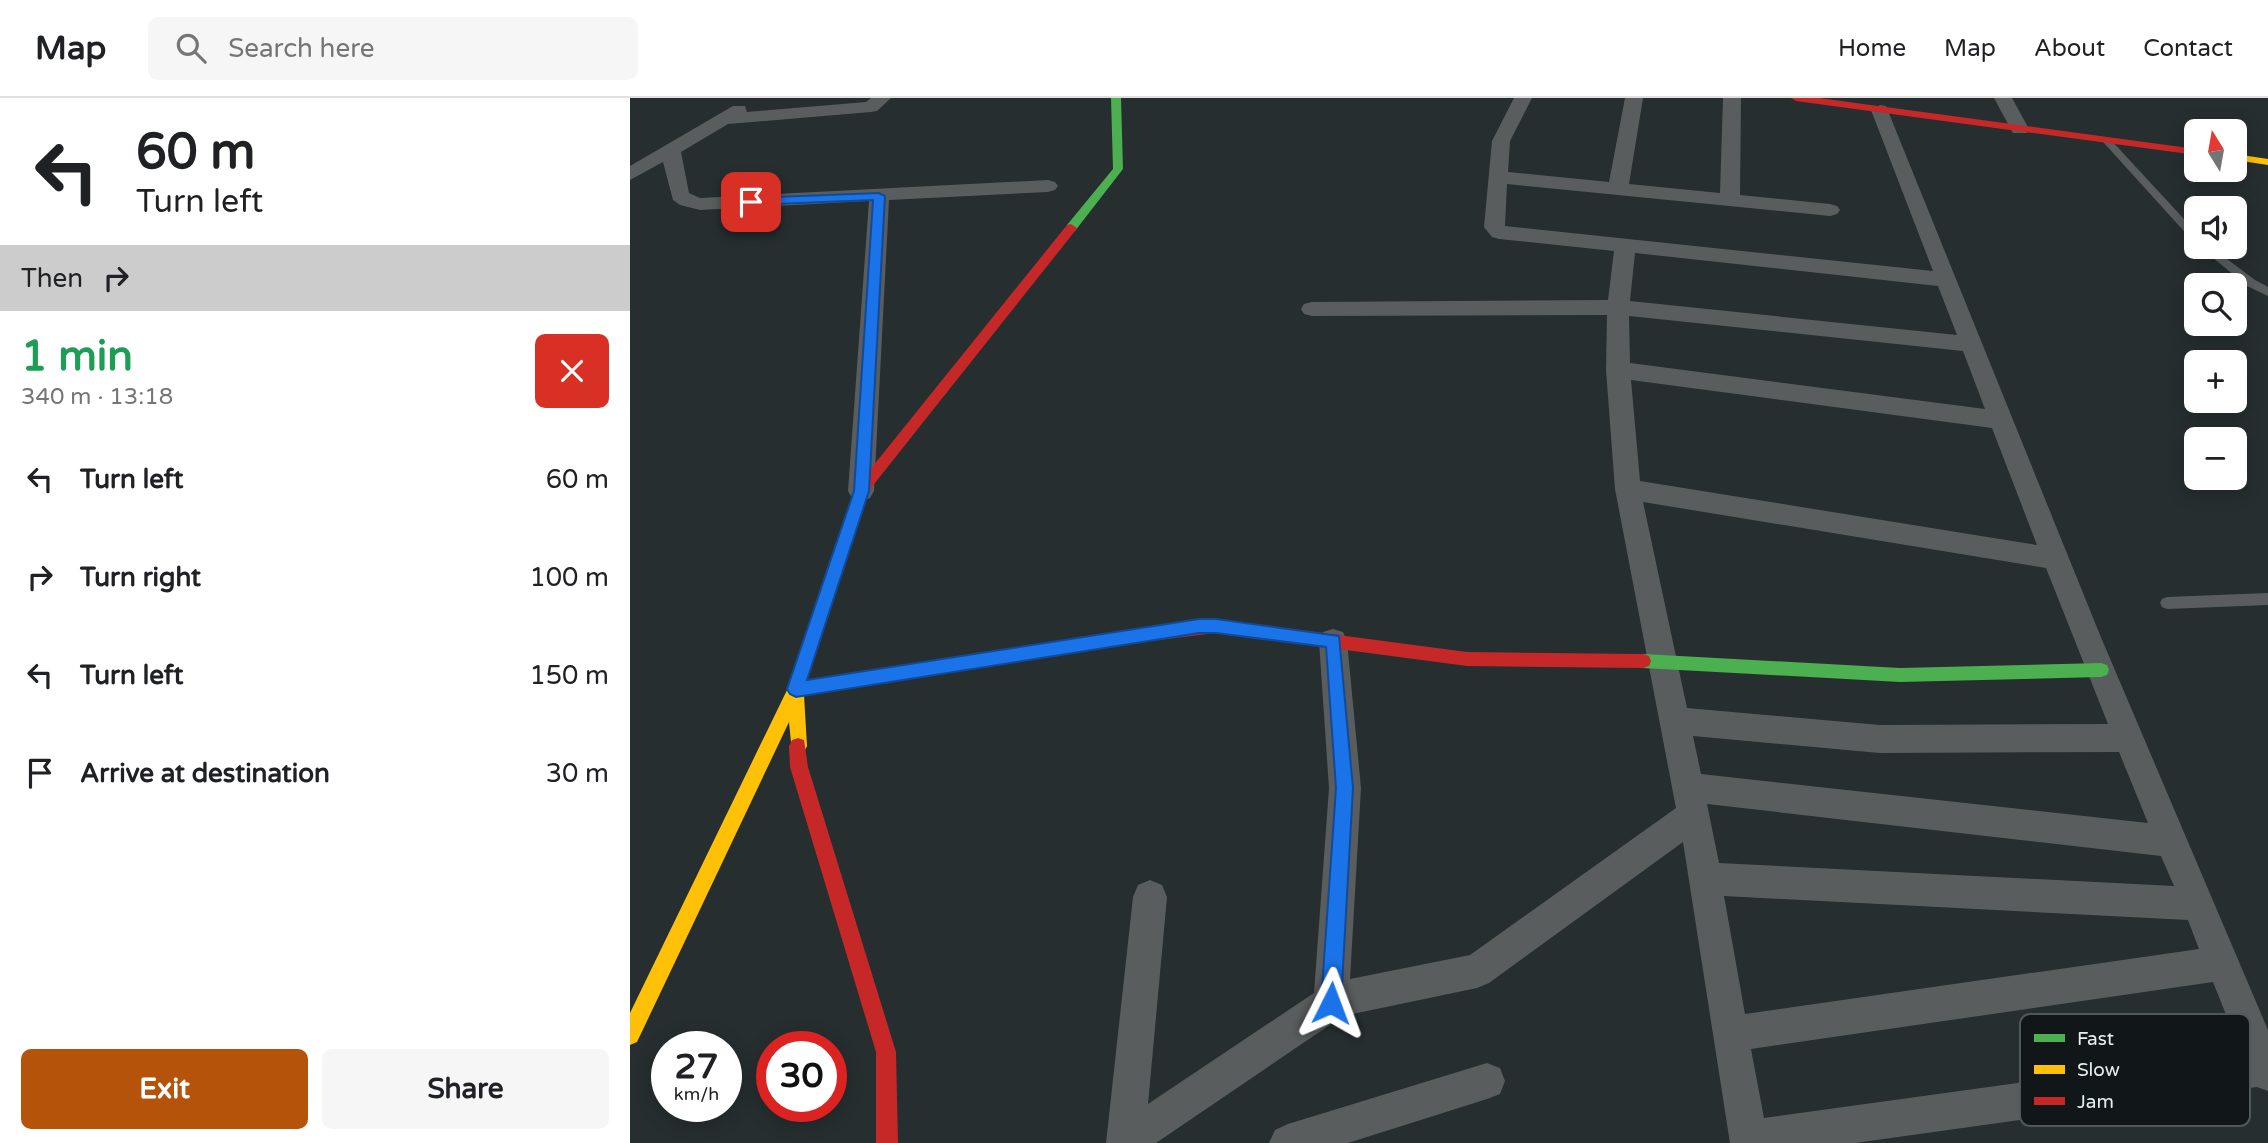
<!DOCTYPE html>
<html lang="en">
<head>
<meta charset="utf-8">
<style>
	body { margin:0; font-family:"Varela Round",sans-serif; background:#f6f6f6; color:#202124; height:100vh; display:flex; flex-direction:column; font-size:26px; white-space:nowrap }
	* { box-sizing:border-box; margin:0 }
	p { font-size:23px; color:#757577 }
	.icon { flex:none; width:38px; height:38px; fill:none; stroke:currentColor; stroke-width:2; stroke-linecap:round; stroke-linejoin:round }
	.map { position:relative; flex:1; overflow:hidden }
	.panel { display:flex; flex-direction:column; background:#fff; width:630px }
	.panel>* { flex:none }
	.hud { background:#fff; color:#202124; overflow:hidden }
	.needle { width:46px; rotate:349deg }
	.fabs { position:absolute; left:1554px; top:21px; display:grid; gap:14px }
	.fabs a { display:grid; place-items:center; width:63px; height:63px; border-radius:10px; background:#fff; box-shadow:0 4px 18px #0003; font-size:35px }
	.speed { position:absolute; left:21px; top:933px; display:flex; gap:14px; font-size:35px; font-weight:700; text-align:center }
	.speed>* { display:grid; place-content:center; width:91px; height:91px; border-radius:50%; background:#fff; box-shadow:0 4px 18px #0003; line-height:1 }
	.speed small { font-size:18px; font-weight:400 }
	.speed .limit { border:10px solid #d22; background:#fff; color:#111 }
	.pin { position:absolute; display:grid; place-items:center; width:60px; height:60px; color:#fff; margin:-30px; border-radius:14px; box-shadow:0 4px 10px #0006 }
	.me { position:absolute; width:77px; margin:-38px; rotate:3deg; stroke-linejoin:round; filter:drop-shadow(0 0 5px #0008) }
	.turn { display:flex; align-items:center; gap:24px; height:147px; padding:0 21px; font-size:32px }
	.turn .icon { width:91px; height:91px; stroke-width:2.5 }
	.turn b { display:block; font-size:49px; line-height:60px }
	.then { display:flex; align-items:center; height:66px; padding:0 21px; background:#0003; gap:14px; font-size:26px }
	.round { display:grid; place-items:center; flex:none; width:74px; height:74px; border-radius:10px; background:#f6f6f6 }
	.headline { display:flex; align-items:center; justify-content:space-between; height:119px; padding:0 21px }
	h1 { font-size:42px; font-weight:800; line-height:52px; color:#1e9e55 }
	.button { display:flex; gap:14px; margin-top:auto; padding:14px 21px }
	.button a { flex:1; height:80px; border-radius:10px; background:#b45309; color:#fff; font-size:28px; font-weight:800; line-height:80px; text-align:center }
	.button a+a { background:#f6f6f6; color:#202124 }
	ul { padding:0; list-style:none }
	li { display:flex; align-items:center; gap:21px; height:98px; padding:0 21px }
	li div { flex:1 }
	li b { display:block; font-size:26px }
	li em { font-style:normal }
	header { display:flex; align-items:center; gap:42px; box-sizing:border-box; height:98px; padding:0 35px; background:#fff; border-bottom:2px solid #e0e0e0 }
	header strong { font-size:33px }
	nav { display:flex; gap:38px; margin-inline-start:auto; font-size:24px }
	.search { width:490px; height:63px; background:#f6f6f6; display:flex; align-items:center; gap:18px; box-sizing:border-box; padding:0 24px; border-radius:10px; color:#757577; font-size:26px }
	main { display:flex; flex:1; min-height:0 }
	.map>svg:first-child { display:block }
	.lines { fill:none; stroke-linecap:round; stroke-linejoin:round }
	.lane { fill:#5a5d5e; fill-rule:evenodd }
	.street { fill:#5a5d5e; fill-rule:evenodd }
	.fast { fill:#4caf50; fill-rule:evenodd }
	.slow { fill:#ffc107; fill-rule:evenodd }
	.jam { fill:#c62828; fill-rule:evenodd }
	.route { fill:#1a73e8; stroke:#114b97; stroke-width:2 }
	.key { fill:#111718; stroke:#515859; stroke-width:2 }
	.key-label { font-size:19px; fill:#e5eef0 }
</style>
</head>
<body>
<header>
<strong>Map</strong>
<div class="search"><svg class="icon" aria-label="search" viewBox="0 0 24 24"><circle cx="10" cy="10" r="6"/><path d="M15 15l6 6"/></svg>Search here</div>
<nav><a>Home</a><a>Map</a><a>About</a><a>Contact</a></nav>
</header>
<main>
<section class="panel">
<div class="hud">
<div class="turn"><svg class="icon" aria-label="left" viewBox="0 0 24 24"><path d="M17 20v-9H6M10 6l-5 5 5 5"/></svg><div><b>60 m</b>Turn left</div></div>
<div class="then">Then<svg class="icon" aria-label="right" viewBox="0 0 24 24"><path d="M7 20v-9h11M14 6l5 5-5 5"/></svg></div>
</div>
<div class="headline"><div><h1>1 min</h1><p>340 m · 13:18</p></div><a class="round" style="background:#d93025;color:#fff"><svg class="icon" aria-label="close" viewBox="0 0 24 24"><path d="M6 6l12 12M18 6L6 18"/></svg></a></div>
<ul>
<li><svg class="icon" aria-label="left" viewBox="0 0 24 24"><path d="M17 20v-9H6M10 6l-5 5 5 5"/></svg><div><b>Turn left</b></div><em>60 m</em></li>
<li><svg class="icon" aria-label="right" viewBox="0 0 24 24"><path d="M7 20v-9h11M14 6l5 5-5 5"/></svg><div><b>Turn right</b></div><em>100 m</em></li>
<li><svg class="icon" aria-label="left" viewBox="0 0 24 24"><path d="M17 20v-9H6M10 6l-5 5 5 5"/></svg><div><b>Turn left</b></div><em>150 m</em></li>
<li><svg class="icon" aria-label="arrive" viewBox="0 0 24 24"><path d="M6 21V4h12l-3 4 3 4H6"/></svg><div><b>Arrive at destination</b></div><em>30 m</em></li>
</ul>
<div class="button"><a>Exit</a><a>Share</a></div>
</section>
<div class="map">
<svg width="1638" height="1045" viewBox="0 0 1638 1045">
	<rect width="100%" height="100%" fill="#262e30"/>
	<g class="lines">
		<path class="lane" d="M1477,40L1480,41L1566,134V143L1562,142L1474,45L1472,43Z
			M1570,149H1581L1625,182L1638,189V198L1617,188Z
			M1638,495V507L1537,511L1532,509L1530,505L1532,501L1537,499Z"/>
		<path class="street" d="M241,0H261L247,13L241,14L98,26L51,54L59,95L70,100L418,82L425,84L428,88L425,92L418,94L259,102L244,393L240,400L231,403L222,400L218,393L239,103L70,112L50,107L43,102L33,64L0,82V68L103,8H115L117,14L236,4Z
			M884,0H902L880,43L878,74L979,84L995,0H1013L999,86L1090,95L1093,0H1111L1110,97L1200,106L1207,108L1210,112L1207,116L1200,118L877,86L875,128L1303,173L1241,12L1250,7L1256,8L1470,537L1638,932V993L1627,989L1225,1045H1100L1053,744L859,885L847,890L713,918L526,1045H476L503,799L508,787L520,782L532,787L537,799L518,1006L684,895L699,690L689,543L693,534L703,531L713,534L717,543L731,690L720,881L840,857L1046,710L985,391L976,272L977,217L682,218L674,216L671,211L674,206L682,204L978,202L984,153L869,141L862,139L854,129L862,43ZM1005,155L1308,188L1327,237L1000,203ZM999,218L1333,253L1355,311L1000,265ZM1001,282L1362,330L1407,447L1010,383ZM1013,404L1416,470L1478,626L1250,627L1057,610ZM1063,638L1250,655L1489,654L1518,725L1071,676ZM1077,706L1531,758L1544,788L1089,765ZM1094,798L1558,822L1569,851L1115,916ZM1583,884L1611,954L1134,1020L1121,951Z
			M1364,0H1382L1399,31L1397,35H1383Z
			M857,965L870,970L875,983L870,996L857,1001L718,1045H639L645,1032L658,1026Z"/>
		<path class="fast" d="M481,0H491L493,71L445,133H437V127L483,71Z
			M1013,556L1270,570L1471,565L1477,567L1479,572L1477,577L1471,579L1270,584L1013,570L1007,568L1005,563L1007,558Z"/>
		<path class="slow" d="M1605,56L1638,61V67L1605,62Z
			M199,484L204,485L207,490L177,582L520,529L526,531L528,536L526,541L520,543L174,597L177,648L174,654L168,656L162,654L159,624L7,944L0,947V915L158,590L191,490L194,485Z"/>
		<path class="jam" d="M1161,0H1189L1566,51V57L1166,3Z
			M441,126L447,130L445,133L237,395L207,490L204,495H194L191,490L226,389L437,127Z
			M586,521L837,554L1013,556L1019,558L1021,563L1019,568L1013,570L837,568L586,535L520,543L514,541L512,536L514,531L520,529Z
			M168,640L174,642L178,669L266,954L268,1045H246V954L160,669L159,648L162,642Z"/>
	</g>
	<path class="route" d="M249,95L255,98L239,393L177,582L569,521H586L709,538L723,690L711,905L708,912L701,915L694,912L691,905L706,690L696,549L586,535H569L166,599L160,596L157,591L224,393L243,102L121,107L115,104L121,100Z"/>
	<rect x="1390" y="916" width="230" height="112" rx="10" class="key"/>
	<rect x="1404" y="936" width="31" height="8" fill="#4caf50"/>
	<rect x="1404" y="967" width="31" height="9" fill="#ffc107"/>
	<rect x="1404" y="999" width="31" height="8" fill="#c62828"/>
	<g class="key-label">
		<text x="1447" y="947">Fast</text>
		<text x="1447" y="978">Slow</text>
		<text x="1447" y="1010">Jam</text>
	</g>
</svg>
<div class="fabs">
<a><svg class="needle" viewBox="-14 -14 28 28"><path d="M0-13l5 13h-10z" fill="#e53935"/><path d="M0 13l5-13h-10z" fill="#757577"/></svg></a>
<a><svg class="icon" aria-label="sound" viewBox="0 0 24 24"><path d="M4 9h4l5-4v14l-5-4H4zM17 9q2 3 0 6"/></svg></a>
<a><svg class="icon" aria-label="search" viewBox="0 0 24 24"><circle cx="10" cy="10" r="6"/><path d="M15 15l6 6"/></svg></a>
<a>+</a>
<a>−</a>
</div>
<div class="speed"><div>27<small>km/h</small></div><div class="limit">30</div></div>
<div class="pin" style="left:121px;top:104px;background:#d93025"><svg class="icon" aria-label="arrive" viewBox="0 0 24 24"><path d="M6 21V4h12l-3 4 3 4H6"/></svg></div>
<svg class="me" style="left:701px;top:905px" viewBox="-20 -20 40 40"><path d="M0-17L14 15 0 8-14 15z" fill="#1a73e8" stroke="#fff" stroke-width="4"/></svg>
</div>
</main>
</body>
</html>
